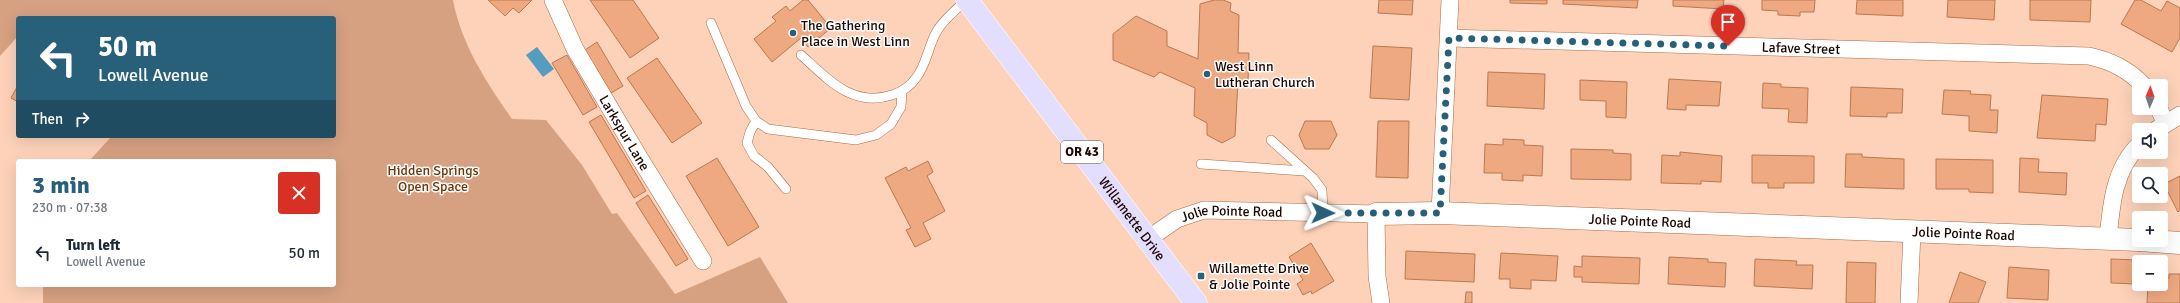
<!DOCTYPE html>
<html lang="en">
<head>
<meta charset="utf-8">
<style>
	body { margin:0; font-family:Signika,sans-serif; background:#f6f6f7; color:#1f2937; height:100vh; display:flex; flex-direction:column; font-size:15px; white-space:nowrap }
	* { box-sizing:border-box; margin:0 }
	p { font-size:13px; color:#747a83 }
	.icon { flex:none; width:22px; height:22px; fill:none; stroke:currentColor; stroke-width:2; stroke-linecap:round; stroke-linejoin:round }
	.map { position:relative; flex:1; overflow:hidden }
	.drawer { position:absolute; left:16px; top:159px; width:320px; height:128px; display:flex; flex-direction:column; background:#fff; border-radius:4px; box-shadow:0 4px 16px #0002 }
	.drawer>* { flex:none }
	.hud { position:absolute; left:16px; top:16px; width:320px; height:122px; border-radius:4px; box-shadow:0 4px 16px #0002; background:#28607a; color:#fff; overflow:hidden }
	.needle { width:26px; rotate:2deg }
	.tools { position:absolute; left:2132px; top:79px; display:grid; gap:8px }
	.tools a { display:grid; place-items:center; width:36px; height:36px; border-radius:4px; background:#fff; box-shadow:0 4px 16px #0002; font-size:20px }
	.pin { position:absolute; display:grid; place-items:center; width:34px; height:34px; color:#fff; margin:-41px -17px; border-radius:50% 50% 50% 0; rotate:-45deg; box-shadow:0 0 4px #0007 }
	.pin .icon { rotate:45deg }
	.me { position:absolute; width:44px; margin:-22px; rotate:91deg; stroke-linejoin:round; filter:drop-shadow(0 0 3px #0008) }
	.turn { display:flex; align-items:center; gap:14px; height:84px; padding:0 16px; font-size:18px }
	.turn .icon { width:52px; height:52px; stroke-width:2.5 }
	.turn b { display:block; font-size:28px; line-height:34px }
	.then { display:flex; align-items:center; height:38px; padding:0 16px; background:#0003; gap:8px; font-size:15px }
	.round { display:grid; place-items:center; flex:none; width:42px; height:42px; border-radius:4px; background:#f6f6f7 }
	.headline { display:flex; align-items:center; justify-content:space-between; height:68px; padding:0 16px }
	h1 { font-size:24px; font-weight:700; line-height:30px; color:#28607a }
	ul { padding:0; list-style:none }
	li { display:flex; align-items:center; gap:12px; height:52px; padding:0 16px }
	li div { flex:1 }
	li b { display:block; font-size:15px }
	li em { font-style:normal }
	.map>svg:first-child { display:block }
	.green { fill:#d6a181 }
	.water { fill:#549cc0 }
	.building { fill:#eea980; stroke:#b97951 }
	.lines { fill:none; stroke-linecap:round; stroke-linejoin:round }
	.lane-casing { stroke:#aa6b43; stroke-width:10 }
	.street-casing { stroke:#aa6b43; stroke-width:18 }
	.secondary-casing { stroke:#aa6b43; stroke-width:23 }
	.primary-casing { stroke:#fff; stroke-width:23 }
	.lane { stroke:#fff; stroke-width:9 }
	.street { stroke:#fff; stroke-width:17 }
	.secondary { stroke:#fff; stroke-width:22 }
	.primary { stroke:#e3defe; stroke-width:22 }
	.route { stroke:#28607a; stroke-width:7; stroke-dasharray:0 12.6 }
	.poi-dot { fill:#28607a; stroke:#fdfdfd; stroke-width:1.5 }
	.labels { text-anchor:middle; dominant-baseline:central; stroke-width:3; stroke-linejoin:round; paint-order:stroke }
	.shield { fill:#fdfdfd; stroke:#60504c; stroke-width:1 }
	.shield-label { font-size:13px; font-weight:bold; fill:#1c0600 }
	.poi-label { font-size:14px; fill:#1c0600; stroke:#fdfdfd; text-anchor:start }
	.street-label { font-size:14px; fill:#1c0600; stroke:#fdfdfd }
	.park-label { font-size:14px; fill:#6d3508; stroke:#fdfdfd }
</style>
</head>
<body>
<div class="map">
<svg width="2180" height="303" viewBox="0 0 2180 303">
	<rect width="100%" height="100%" fill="#fdd2b9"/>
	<path class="green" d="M0,0H453C461,44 487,83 512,119L546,120L582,165L612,214L617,213L675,294L760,257L788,303H43V285H334V161H89L112,136H334V18H18V36L0,56Z"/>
	<path class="water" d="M537,47L554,69L543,77L526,55Z"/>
	<path class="building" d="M488,0H532L519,13L513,8L505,16Z
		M590,0H633L659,38L630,58Z
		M803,0H808L831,28L808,47L801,38L772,62L754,39L776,21L772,17L786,6L790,11Z
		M1214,0H1223L1231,3L1230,11L1239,15L1238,53H1249L1248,81H1238L1235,136L1222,143L1207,135V123L1194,116L1195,88L1160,72L1154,77L1113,60V34L1136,16L1167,31V46L1198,59L1200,4Z
		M1379,0H1413L1412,15L1378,13Z
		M1510,0H1547V4L1510,3Z
		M1563,0H1638L1637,8L1563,4Z
		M1673,0H1724L1723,9L1673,6Z
		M1762,0H1815L1814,12H1800V16L1778,15V11L1762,10Z
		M1857,0H1903V16L1856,14Z
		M1948,0H1995L1994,20L1947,17Z
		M2030,0H2091L2090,22L2030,20Z
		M2135,0H2141L2161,11L2167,1L2180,8V38L2172,52L2121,24Z
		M597,42L623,86L611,93L585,50Z
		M1373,46L1412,48L1409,100L1370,98Z
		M567,55L597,107L583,115L552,63Z
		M657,58L702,123L672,143L627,78Z
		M1488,72L1545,74L1544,109L1487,106Z
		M1669,79L1721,82L1719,106L1686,105V110L1667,109Z
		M1580,80L1627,82L1626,118L1606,117V101L1580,100Z
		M1763,83L1781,84V87L1808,88L1807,123L1788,122L1789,109L1762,108Z
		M18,85V102L11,98Z
		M1851,87L1903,89L1902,113H1887V117L1850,116Z
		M1944,90L1971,91L1970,94L1991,95L1990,110H1998L1997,133L1969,131V116L1942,114Z
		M2042,95L2108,99L2106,125L2096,124L2095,141L2037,138Z
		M601,115L646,191L634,198L589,122Z
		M1305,121H1331L1337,135L1329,149H1305L1299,135Z
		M1378,121H1409L1408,178L1376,177Z
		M1503,139L1524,140V145L1543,146L1542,176L1523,175V181L1502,180V173H1484L1485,144L1503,145Z
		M1571,149L1613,150V153L1631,154V180L1571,179Z
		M1680,152L1722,156L1721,182L1701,181V184L1661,183L1662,155L1680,156Z
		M1846,154H1862V157L1904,159V189L1845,187Z
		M1752,155L1814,156V183H1784V188H1768V183H1752Z
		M717,158L759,227L728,246L686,176Z
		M2020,158L2039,159L2038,172L2067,173L2066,195L2019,192Z
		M1936,159L1993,160V193L1969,192V189H1936Z
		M928,161L933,172L927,176L945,211L923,223L931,239L915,247L906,230L911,228L885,178L906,167L908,171Z
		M2180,176V210L2178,212L2164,184Z
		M648,195L688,259L676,266L636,203Z
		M1311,243L1334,281L1312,294L1311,291L1303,295L1297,284L1303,280L1289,257Z
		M1406,251L1475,254L1474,282L1405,279Z
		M1501,253L1558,256L1556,281L1531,280V289L1510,288V279H1499Z
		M1582,256L1640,258L1639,284L1582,282V277H1574V266L1582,267Z
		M1669,257L1708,259V262L1726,263L1725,287L1668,284Z
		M1755,259L1797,261L1796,265H1813L1812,289L1754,286Z
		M2111,259L2137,260L2136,284L2111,283Z
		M1847,262L1876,263L1875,303H1846Z
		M2009,267L2049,270L2048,300L2007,298Z
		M1960,272L1986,282L1978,303H1949Z
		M2169,274H2180V303H2147L2148,284H2161V278H2169Z
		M1466,292H1472V303H1465Z"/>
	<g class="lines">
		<defs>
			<path id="lane" d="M711,23L746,106L756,121L768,129L856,140L876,135L891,124L901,107L902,91
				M801,55C828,79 852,108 892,95C901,92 910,87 916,78C927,64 928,46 937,31C943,20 957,9 966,0
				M756,121L750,132L747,143L754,156L768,167L786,189
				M1271,140L1313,178L1322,190L1323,213
				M1201,164L1304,171"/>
			<g id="street">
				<path id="s1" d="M553,0L575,49L639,157L703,261"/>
				<path id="s2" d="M1449,38L2089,56C2111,61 2128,69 2144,86"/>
				<path d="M2159,108L2165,123"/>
				<path d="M2156,130L2180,115"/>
				<path d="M1440,213L1450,0"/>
				<path id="s3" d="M1148,239L1177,219L1204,210L1376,214L1377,276L1381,303"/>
				<path d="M2108,239C2111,206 2114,169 2139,145"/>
				<path d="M1909,303L1912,232"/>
			</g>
			<g id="secondary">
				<path id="s4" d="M1376,214L1440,213L2139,240"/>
				<path d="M2140,240L2180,243"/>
			</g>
			<g id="primary">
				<path id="s5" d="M967,0L1196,303"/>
			</g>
		</defs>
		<use href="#lane" class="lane-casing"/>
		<use href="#street" class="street-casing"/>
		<use href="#secondary" class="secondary-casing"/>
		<use href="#primary" class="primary-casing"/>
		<use href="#lane" class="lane"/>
		<use href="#street" class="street"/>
		<use href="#secondary" class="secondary"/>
		<use href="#primary" class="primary"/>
	</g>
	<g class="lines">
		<path class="route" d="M1323,213H1440L1449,38L1728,46"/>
	</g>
	<g class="poi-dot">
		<circle cx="793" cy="33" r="4"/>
		<circle cx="1207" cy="74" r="4"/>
		<rect x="1197" y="272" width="8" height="8" rx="2"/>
	</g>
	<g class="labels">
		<rect class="shield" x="1061" y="141" width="42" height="22" rx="3"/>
		<g class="shield-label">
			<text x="1082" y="152">OR 43</text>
		</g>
		<g class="poi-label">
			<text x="801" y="25">The Gathering<tspan x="801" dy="16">Place in West Linn</tspan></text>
			<text x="1215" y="66">West Linn<tspan x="1215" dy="16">Lutheran Church</tspan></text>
			<text x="1209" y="268">Willamette Drive<tspan x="1209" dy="16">&amp; Jolie Pointe</tspan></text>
		</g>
		<g class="street-label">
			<text stroke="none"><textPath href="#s2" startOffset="352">Lafave Street</textPath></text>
			<text stroke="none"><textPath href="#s1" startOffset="151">Larkspur Lane</textPath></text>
			<text stroke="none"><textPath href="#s3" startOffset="91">Jolie Pointe Road</textPath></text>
			<text stroke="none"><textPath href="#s5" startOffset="274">Willamette Drive</textPath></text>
			<text stroke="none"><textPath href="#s4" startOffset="264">Jolie Pointe Road</textPath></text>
			<text stroke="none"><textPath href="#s4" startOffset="588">Jolie Pointe Road</textPath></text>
		</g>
		<g class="park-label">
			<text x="433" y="170">Hidden Springs<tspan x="433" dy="16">Open Space</tspan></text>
		</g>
	</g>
</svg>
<div class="tools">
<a><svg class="needle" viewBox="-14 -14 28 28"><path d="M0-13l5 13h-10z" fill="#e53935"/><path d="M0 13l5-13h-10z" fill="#747a83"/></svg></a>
<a><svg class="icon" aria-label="sound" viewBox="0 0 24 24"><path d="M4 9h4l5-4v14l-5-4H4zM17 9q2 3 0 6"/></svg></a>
<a><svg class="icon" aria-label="search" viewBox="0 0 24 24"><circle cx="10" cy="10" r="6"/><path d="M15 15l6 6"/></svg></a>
<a>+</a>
<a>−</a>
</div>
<div class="pin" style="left:1728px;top:46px;background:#d93025"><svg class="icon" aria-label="arrive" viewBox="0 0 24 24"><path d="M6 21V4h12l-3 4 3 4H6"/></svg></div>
<svg class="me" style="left:1323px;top:213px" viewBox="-20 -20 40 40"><path d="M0-17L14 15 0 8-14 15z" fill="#28607a" stroke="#fff" stroke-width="4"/></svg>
<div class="hud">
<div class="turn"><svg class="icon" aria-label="left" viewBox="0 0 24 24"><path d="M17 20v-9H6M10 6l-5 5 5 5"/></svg><div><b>50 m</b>Lowell Avenue</div></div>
<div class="then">Then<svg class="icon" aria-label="right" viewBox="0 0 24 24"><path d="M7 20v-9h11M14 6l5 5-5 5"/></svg></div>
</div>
<section class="drawer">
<div class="headline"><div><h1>3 min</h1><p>230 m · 07:38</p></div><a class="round" style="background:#d93025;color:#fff"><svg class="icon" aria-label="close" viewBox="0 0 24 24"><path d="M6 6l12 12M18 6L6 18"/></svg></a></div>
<ul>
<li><svg class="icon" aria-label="left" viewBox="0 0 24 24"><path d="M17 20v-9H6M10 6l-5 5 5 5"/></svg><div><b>Turn left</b><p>Lowell Avenue</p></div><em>50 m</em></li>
</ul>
</section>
</div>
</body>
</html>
